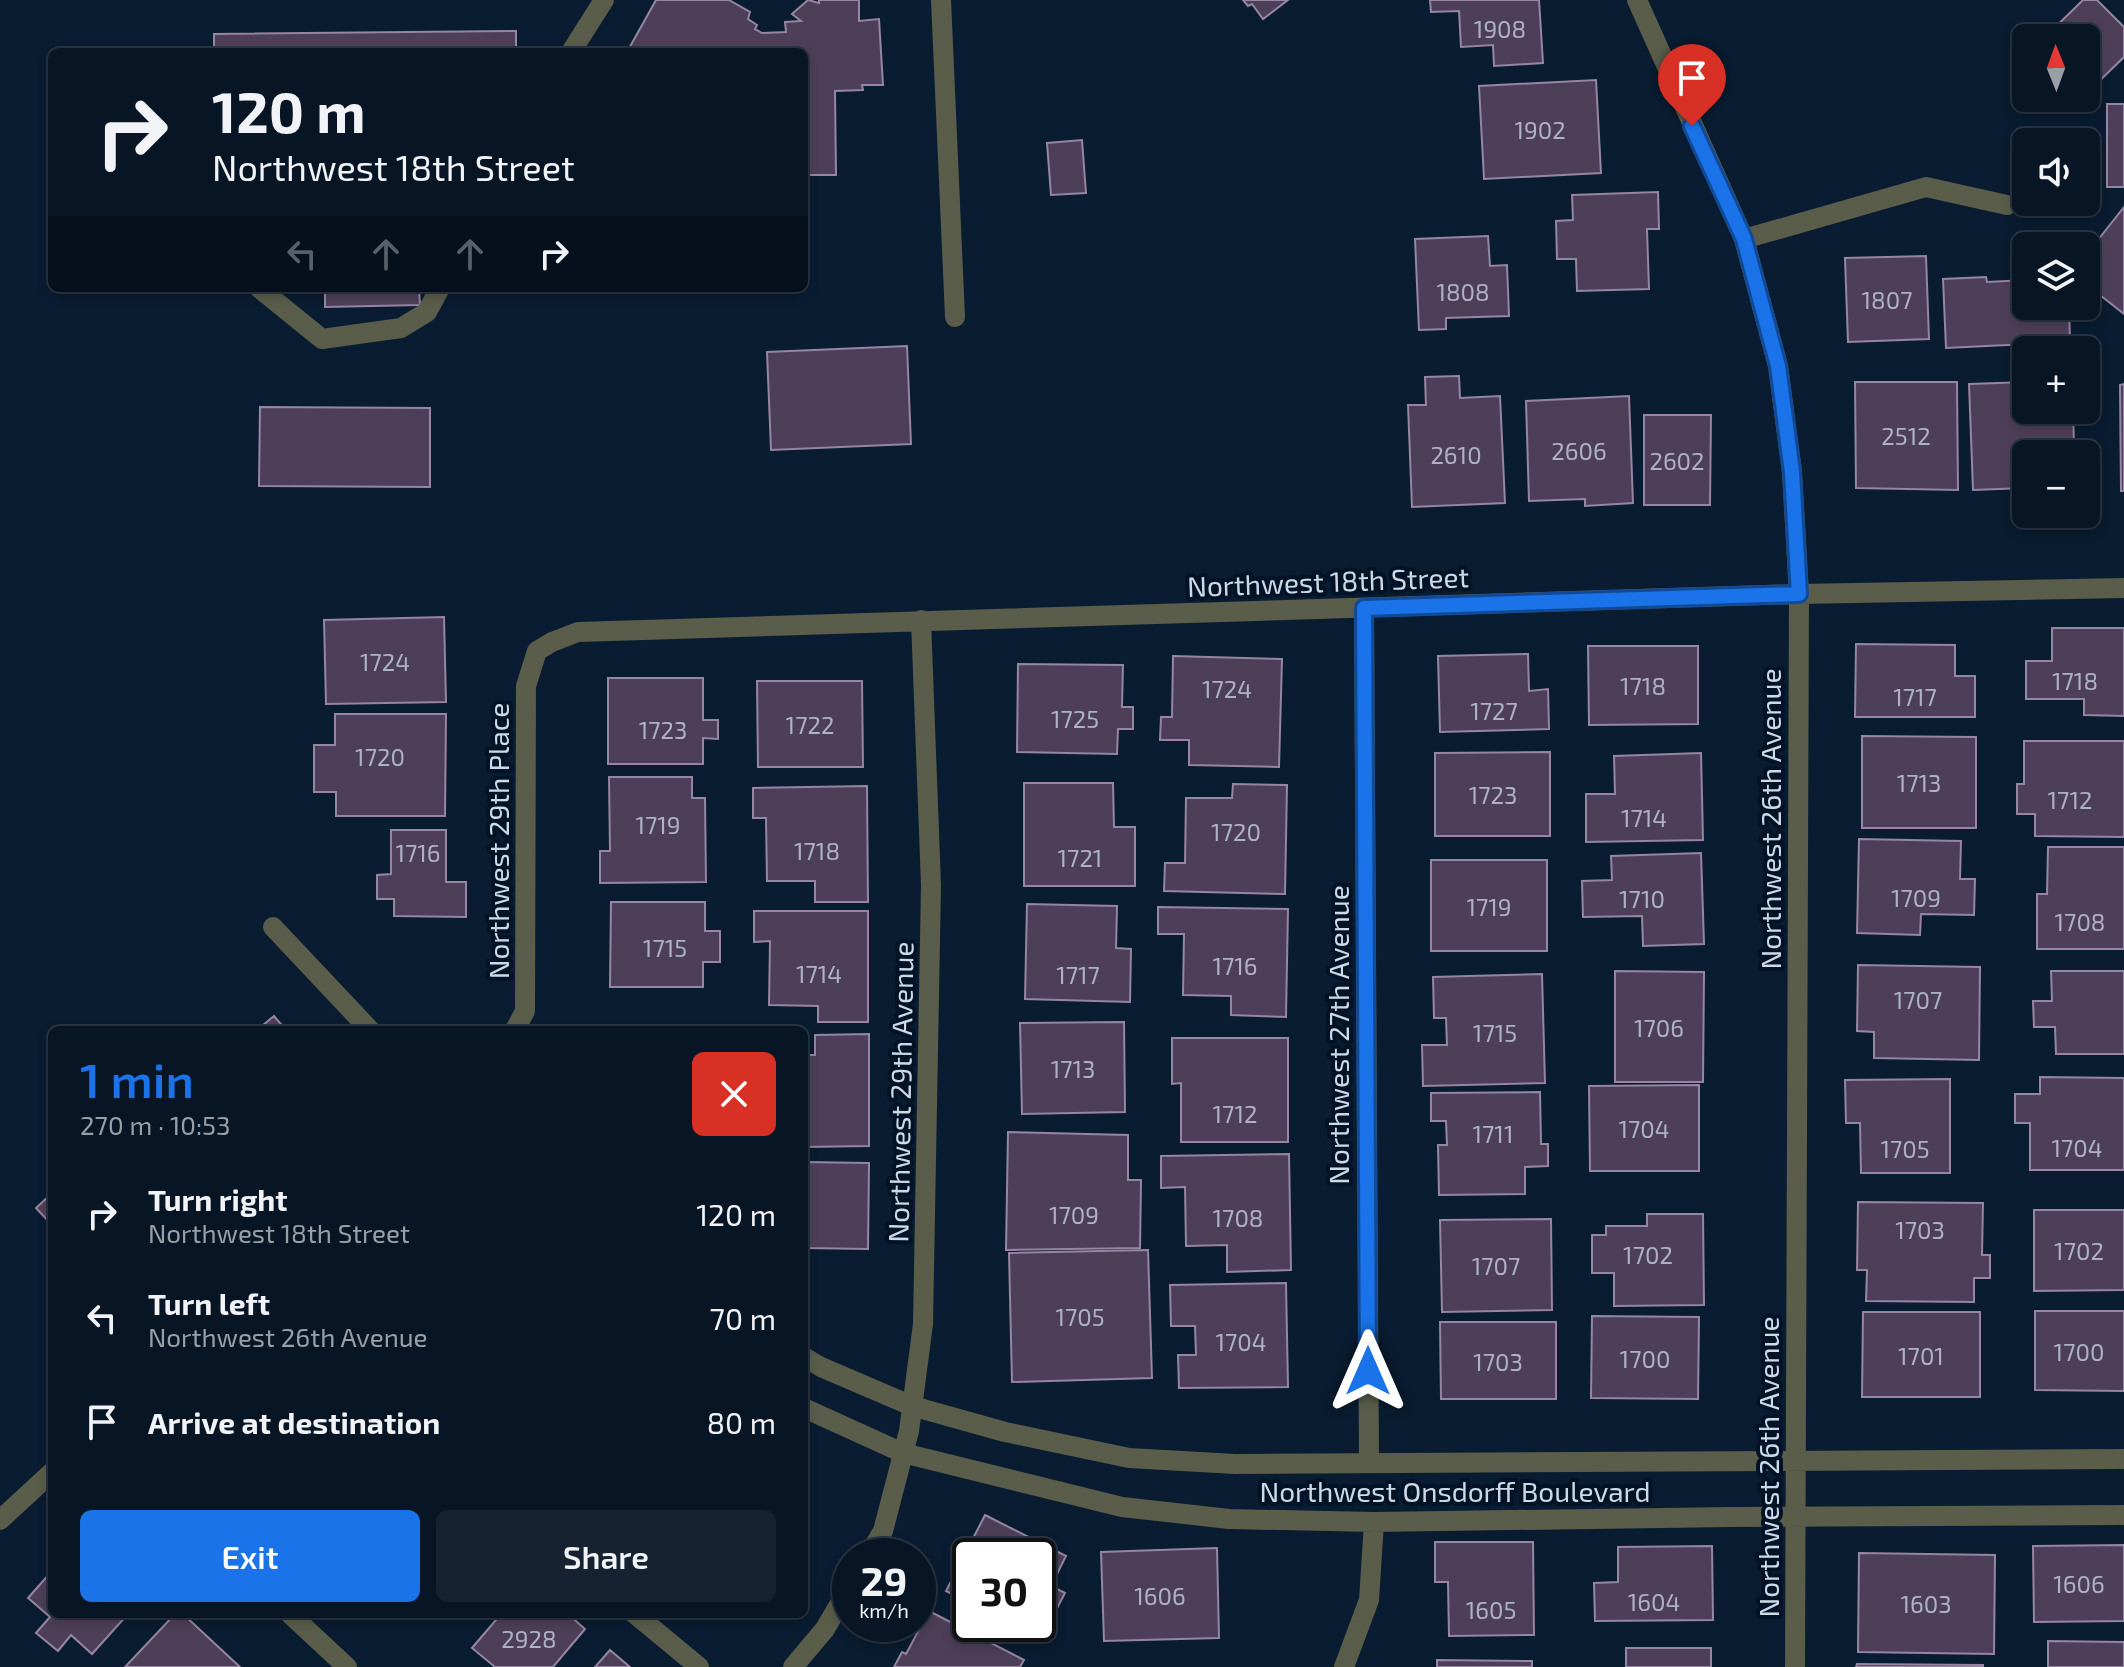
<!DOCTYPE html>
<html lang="en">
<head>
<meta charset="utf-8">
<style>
	body { margin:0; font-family:"Exo 2",sans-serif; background:#162232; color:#f1f3f6; height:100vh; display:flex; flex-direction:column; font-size:30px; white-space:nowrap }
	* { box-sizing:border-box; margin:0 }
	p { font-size:26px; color:#989fa7 }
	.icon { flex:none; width:44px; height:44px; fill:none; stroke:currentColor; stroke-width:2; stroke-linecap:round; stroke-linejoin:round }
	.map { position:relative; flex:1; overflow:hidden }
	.details { position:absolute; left:48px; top:1026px; width:760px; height:592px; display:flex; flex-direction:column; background:#081525; border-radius:12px; box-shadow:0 4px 12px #0003,0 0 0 2px #293442 }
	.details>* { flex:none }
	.banner { position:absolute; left:48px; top:48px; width:760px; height:244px; border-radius:12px; box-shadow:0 4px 12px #0003,0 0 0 2px #293442; background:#081525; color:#f1f3f6; overflow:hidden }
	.needle { width:52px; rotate:359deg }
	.controls { position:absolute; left:2012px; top:24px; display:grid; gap:16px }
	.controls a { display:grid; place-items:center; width:88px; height:88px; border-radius:12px; background:#081525; box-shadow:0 4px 12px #0003,0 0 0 2px #293442; font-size:40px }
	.speed { position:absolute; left:832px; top:1538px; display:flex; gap:16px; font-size:40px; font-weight:700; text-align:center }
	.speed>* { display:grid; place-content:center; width:104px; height:104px; border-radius:50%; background:#081525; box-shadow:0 4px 12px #0003,0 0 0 2px #293442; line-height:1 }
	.speed small { font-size:20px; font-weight:400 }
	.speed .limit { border:4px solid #111; border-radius:12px; background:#fff; color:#111 }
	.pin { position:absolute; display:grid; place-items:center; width:68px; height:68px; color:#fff; margin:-82px -34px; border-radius:50% 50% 50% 0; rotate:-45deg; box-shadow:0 0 8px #0007 }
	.pin .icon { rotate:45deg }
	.me { position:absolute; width:88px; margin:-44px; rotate:0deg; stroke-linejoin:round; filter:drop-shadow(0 0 6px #0008) }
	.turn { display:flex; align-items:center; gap:28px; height:168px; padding:0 32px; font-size:36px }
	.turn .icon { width:104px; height:104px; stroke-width:2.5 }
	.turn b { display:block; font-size:56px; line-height:68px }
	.lanes { display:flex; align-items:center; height:76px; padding:0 32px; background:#0003; justify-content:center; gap:40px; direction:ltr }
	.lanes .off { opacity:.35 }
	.round { display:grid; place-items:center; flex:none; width:84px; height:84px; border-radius:12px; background:#162232 }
	.overview { display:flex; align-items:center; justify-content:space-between; height:136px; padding:0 32px }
	h1 { font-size:48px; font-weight:600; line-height:60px; color:#1a73e8 }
	.cta { display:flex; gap:16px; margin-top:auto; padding:16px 32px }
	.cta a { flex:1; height:92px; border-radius:12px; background:#1a73e8; color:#fff; font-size:32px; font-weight:600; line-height:92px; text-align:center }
	.cta a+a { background:#162232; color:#f1f3f6 }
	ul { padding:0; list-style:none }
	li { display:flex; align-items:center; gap:24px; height:104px; padding:0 32px }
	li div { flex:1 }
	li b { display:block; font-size:30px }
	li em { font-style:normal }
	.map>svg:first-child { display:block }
	.building { fill:#4d3f59; stroke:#9685a3; stroke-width:2 }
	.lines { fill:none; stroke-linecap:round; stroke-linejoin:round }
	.minor { stroke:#595d4a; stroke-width:20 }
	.route-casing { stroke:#114b97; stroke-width:20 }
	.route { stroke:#1a73e8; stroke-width:14 }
	.labels { text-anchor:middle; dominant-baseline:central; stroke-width:8; stroke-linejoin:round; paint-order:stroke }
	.number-label { font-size:24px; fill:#adb2c4 }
	.street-label { font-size:28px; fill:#cdd9e7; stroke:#031327 }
</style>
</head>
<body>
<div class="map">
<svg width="2124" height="1667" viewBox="0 0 2124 1667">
	<rect width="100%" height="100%" fill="#0a1c31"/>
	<path class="building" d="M656,0H729L750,12L748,19L757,25L755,29L762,33L786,32L785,22L801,21L792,14L808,0L819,3V0H859V21L879,19L883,85H862L863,90L835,91L836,175H804V52H627Z
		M1243,0H1288L1263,19L1252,4L1248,6Z
		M1430,0H1539L1543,63L1494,66L1493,45L1461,47L1459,11L1431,12Z
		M2083,0H2097L2124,27V57L2086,94V38H2044Z
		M516,31V52H214V34Z
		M1596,80L1601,173L1484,179L1479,86Z
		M2107,104H2124V187H2107Z
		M1082,140L1086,193L1051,195L1047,143Z
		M1658,192L1659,229H1647L1649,289L1577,291L1576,259H1557L1556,221L1573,220L1572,195Z
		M2124,207V314L2086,284V255Z
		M1488,236L1490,266L1507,265L1509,316L1446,318V329L1419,330L1415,239Z
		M1926,256L1929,339L1848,342L1845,258Z
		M1986,277L1987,282L2026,280V306H2069L2070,342L1946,348L1943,279Z
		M325,288H419L420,305L325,307Z
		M907,346L911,444L771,450L767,352Z
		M1459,376L1460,398L1500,396L1505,503L1412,507L1408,405H1426L1425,377Z
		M1855,382H1957L1958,490L1856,488Z
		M2026,382V410H2073L2074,445H2088L2089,486H2086V454H2026V488L1973,490L1969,384Z
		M2124,384V491H2121L2120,385Z
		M1629,396L1633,503L1585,506V499L1529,501L1526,401Z
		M260,407L430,408V487L259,486Z
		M1644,415H1711L1710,505H1644Z
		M444,617L446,702L326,704L324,620Z
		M2052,628H2124V716L2084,715V699H2026V661H2052Z
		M1856,644L1955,645V676H1975V717H1855Z
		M1588,646H1698V724L1589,725Z
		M1528,654L1529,691L1548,689L1549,729L1440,732L1438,656Z
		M1173,656L1282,659L1279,767L1189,765V740H1160L1161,717H1172Z
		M1018,664L1123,665L1122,707H1133V729H1118L1117,754L1017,752Z
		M608,678H703V720H718V739L703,738V764H608Z
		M757,681H862L863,767H758Z
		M335,714H446L445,816H336V792H314V745H335Z
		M1862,736L1976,737V828H1862Z
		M2024,741H2124V837L2035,836V814H2017V784H2024Z
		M1550,752V836H1435V753Z
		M1701,753L1703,840L1586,842V794H1615L1614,756Z
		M609,777H692V798H705L706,882L600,883V851H610Z
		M1024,783H1113L1114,827H1135V886H1024Z
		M1233,784L1287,785L1285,894L1164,891L1165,863H1185L1186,798H1232Z
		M867,786L868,902H815V881H767L766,818H753V788Z
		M391,830H446V882H466V917L394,916V899H377V875L391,874Z
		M1859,839L1961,841L1960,879H1975L1974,915L1921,914L1920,935L1857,933Z
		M2048,847H2124V949H2037V894H2047Z
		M1701,853L1704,944L1643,946L1642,916L1583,917L1582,881L1612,880L1611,856Z
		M1431,860H1547V951H1431Z
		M611,902H705V931H720V962H703V987H610Z
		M1027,904L1117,906L1116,948L1131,949L1130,1002L1025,999Z
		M1158,907L1288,909L1286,1017L1231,1015V996L1183,995L1184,934H1158Z
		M754,911H868V1022H818V1006L769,1005L770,941L754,942Z
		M1858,965L1980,967L1979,1060L1874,1058V1032L1857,1031Z
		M1615,971L1704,972L1703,1082H1615Z
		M2051,971H2124V1054H2056L2055,1027H2034L2033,1001H2052Z
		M1542,974L1545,1083L1423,1086L1422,1045H1447L1446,1018H1434L1433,977Z
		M274,1016L286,1030H257Z
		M1124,1022L1125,1112L1022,1114L1020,1023Z
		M612,1028L716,1029V1030H612Z
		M869,1034V1146L804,1147V1055H815V1035Z
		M1172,1038H1288V1142H1181V1083L1172,1084Z
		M2040,1077L2124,1078V1170H2030V1123H2015V1094H2040Z
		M1950,1079V1173H1861L1860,1123H1846L1845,1080Z
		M1699,1085V1171H1590L1589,1086Z
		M1540,1092L1541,1144H1548V1166L1525,1167V1194L1439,1195L1438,1145H1447L1446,1121H1431V1093Z
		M1008,1132L1128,1135V1180H1141L1140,1248L1006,1250Z
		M1289,1154L1291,1270L1227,1272V1245L1186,1246L1185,1187L1161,1188V1156Z
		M804,1162L869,1163L868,1249L804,1248Z
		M52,1193V1225L36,1208Z
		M1858,1202L1983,1203L1982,1255H1990V1278H1974V1302L1866,1301L1867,1270H1857Z
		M2034,1210H2124V1290L2034,1291Z
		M1647,1214H1703L1704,1305L1614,1306V1273H1592V1235H1606V1226H1647Z
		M1551,1219L1552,1310L1442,1312L1440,1220Z
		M1148,1250L1152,1378L1012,1382L1009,1253Z
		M1286,1283L1288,1387L1179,1388L1178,1355H1196L1195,1326H1171L1170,1285Z
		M2035,1311H2124V1391L2035,1390Z
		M1863,1312H1980V1397H1862Z
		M1592,1316L1699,1317L1698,1399L1591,1398Z
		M1440,1322H1556V1399H1441Z
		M985,1515L1066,1556L1051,1586L1065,1593L1053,1616L1038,1609V1556H970V1603L946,1591Z
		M1435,1542H1533L1534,1635L1449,1636L1448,1582H1435Z
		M2124,1545V1621L2034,1622L2033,1546Z
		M1712,1546L1713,1620L1595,1621L1594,1583L1618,1582V1547Z
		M1217,1548L1219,1638L1104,1641L1101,1552Z
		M1859,1553L1995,1555L1994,1654L1858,1652Z
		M52,1571V1614H128L92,1654L71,1635L58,1651L36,1633L50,1617L28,1598Z
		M929,1611L1024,1660L1020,1667H894L902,1652L906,1654Z
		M175,1614H183L240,1667H125Z
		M501,1614H568L585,1629L553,1667H495L472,1648Z
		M2048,1641L2124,1642V1667H2048Z
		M1626,1648H1711V1667H1626Z
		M610,1650L630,1667H595Z
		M1437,1660L1532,1661V1667H1437Z
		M1857,1664L1983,1665V1667H1856Z"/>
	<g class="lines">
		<path class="minor" d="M941,0L955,317
			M1637,0L1744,239L1778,366L1792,472L1799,594L1795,1667
			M571,52L604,0
			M1744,239L1926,187L2007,205
			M259,288L322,339L401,328L427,312L440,288
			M1364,608L1369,1461
			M273,927L370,1030
			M515,1030L525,1011L526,686L537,651L552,642L578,632L1799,594L2124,588
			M804,1357L821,1367L912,1406L1005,1432L1129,1458L1235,1464L2124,1459
			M804,1408L903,1453L1122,1507L1229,1519L1374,1522L1731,1517L2124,1515
			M0,1520L52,1472
			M868,1556L883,1531L909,1431L923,1324L931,885L921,620
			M290,1614L347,1667
			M635,1614L699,1667
			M793,1667L825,1629L850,1586
			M1344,1667L1369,1600L1374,1522"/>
	</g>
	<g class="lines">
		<defs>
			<path id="route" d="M1368,1371L1364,608L1799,594L1792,472L1778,366L1744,239L1692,126"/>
		</defs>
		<use href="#route" class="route-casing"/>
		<use href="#route" class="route"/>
	</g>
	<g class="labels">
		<g class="number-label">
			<text x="1500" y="28">1908</text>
			<text x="1540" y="129">1902</text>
			<text x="1463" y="291">1808</text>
			<text x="1887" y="299">1807</text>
			<text x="1906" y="435">2512</text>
			<text x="1579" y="450">2606</text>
			<text x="1456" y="454">2610</text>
			<text x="1677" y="460">2602</text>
			<text x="385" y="661">1724</text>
			<text x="2075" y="680">1718</text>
			<text x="1643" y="685">1718</text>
			<text x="1227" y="688">1724</text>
			<text x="1915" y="696">1717</text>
			<text x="1494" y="710">1727</text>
			<text x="1075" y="718">1725</text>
			<text x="810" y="724">1722</text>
			<text x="663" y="729">1723</text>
			<text x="380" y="756">1720</text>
			<text x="1919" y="782">1713</text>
			<text x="1493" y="794">1723</text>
			<text x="2070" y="799">1712</text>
			<text x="1644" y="817">1714</text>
			<text x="658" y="824">1719</text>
			<text x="1236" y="831">1720</text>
			<text x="817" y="850">1718</text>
			<text x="418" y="852">1716</text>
			<text x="1080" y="857">1721</text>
			<text x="1916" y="897">1709</text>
			<text x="1642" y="898">1710</text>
			<text x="1489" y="906">1719</text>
			<text x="2080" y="921">1708</text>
			<text x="665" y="947">1715</text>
			<text x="1235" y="965">1716</text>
			<text x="819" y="973">1714</text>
			<text x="1078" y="974">1717</text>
			<text x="1918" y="999">1707</text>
			<text x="1659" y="1027">1706</text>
			<text x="1495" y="1032">1715</text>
			<text x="1073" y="1068">1713</text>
			<text x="1235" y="1113">1712</text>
			<text x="1644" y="1128">1704</text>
			<text x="1493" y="1133">1711</text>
			<text x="2077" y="1147">1704</text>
			<text x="1905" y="1148">1705</text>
			<text x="1074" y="1214">1709</text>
			<text x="1238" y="1217">1708</text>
			<text x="1920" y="1229">1703</text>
			<text x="2079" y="1250">1702</text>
			<text x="1648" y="1254">1702</text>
			<text x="1496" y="1265">1707</text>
			<text x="1080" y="1316">1705</text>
			<text x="1241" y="1341">1704</text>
			<text x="2079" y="1351">1700</text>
			<text x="1921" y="1355">1701</text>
			<text x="1645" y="1358">1700</text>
			<text x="1498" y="1361">1703</text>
			<text x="2079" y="1583">1606</text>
			<text x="1160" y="1595">1606</text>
			<text x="1654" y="1601">1604</text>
			<text x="1926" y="1603">1603</text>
			<text x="1491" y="1609">1605</text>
			<text x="529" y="1638">2928</text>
		</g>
		<g class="street-label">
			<text transform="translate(1328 581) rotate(-2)">Northwest 18th Street</text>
			<text transform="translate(1770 819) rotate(-90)">Northwest 26th Avenue</text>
			<text transform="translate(498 841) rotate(-90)">Northwest 29th Place</text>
			<text transform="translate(1338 1035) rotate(-90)">Northwest 27th Avenue</text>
			<text transform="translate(900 1092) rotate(-89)">Northwest 29th Avenue</text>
			<text transform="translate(1768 1467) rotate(-90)">Northwest 26th Avenue</text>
			<text x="1455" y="1491">Northwest Onsdorff Boulevard</text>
		</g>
	</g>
</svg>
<div class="controls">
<a><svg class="needle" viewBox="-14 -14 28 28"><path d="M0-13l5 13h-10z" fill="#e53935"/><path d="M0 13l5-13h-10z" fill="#989fa7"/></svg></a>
<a><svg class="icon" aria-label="sound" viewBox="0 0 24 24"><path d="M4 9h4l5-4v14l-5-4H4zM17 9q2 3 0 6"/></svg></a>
<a><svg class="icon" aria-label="layers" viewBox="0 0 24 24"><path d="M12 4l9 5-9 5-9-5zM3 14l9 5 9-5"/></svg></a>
<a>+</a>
<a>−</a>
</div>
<div class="speed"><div>29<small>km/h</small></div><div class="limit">30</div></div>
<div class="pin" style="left:1692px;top:126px;background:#d93025"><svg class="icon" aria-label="arrive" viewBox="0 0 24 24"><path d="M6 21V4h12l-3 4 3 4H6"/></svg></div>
<svg class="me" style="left:1368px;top:1371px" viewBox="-20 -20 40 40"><path d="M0-17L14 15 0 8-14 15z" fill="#1a73e8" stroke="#fff" stroke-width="4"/></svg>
<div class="banner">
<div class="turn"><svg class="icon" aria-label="right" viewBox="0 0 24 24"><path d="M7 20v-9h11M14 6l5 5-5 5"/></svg><div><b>120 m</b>Northwest 18th Street</div></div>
<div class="lanes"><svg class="icon off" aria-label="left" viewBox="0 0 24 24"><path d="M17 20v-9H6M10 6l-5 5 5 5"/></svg><svg class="icon off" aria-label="ahead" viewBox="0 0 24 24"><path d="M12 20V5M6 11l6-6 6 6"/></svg><svg class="icon off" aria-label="ahead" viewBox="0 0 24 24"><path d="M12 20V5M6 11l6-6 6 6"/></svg><svg class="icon" aria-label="right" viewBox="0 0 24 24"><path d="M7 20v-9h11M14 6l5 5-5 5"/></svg></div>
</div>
<section class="details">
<div class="overview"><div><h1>1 min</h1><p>270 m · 10:53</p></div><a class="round" style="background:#d93025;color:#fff"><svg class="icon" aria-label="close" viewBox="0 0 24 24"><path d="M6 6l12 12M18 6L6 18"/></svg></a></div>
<ul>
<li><svg class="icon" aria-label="right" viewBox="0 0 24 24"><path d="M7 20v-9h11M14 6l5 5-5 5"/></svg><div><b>Turn right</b><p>Northwest 18th Street</p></div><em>120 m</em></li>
<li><svg class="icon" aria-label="left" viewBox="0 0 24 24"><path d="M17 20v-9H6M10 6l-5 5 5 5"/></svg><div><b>Turn left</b><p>Northwest 26th Avenue</p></div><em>70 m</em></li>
<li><svg class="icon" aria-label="arrive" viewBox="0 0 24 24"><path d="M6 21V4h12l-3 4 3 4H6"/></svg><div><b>Arrive at destination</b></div><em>80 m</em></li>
</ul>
<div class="cta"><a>Exit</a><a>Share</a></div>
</section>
</div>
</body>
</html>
